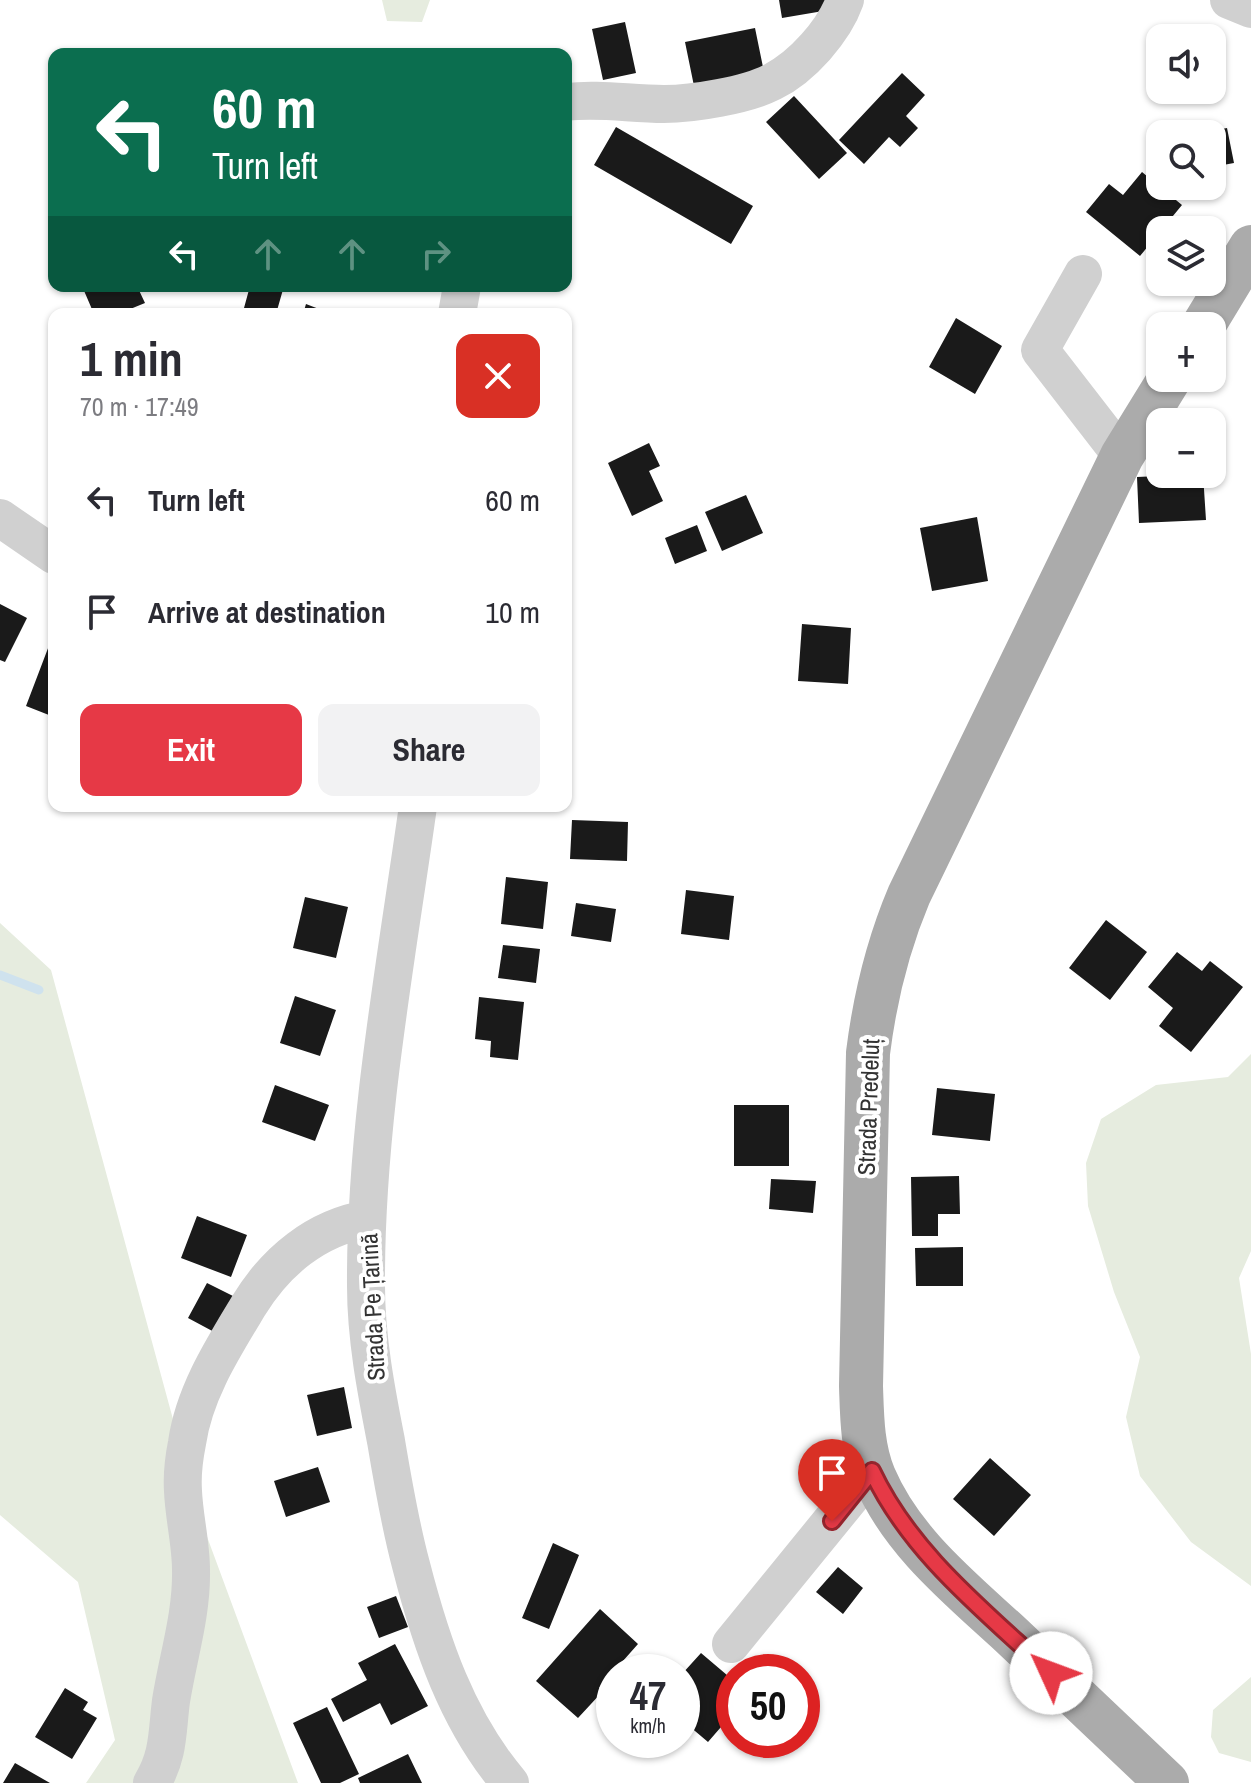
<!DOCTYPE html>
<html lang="en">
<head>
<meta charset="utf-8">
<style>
	body { margin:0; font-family:"Archivo Narrow",sans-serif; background:#f2f2f3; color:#2b2b33; height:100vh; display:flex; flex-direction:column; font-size:30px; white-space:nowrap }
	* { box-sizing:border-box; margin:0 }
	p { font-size:26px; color:#7c7c81 }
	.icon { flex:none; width:44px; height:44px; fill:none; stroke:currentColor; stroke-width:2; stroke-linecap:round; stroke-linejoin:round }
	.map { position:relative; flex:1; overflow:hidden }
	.side { position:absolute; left:48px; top:308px; width:524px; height:504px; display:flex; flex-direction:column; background:#fff; border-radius:16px; box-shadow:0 2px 6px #0004 }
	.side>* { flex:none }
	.guide { position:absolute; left:48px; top:48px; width:524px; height:244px; border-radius:16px; box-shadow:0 2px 6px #0004; background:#0b6e4f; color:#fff; overflow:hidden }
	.tools { position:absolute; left:1146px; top:24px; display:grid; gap:16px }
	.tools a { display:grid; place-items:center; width:80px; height:80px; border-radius:16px; background:#fff; box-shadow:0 2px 6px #0004; font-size:40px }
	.speed { position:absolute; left:596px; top:1654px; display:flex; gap:16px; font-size:40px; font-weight:700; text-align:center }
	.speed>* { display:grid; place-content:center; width:104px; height:104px; border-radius:50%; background:#fff; box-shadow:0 2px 6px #0004; line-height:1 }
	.speed small { font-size:20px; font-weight:400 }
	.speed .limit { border:12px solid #d22; background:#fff; color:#111 }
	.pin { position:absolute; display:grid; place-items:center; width:68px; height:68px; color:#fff; margin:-82px -34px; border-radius:50% 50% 50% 0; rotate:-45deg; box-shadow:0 0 8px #0007 }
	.pin .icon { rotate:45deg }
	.me { position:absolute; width:88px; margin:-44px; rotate:313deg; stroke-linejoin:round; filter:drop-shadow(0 0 6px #0008) }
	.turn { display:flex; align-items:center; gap:28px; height:168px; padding:0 32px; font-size:36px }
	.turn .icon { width:104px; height:104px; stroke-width:2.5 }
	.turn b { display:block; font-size:56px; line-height:68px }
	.lanes { display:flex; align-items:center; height:76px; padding:0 32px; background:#0003; justify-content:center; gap:40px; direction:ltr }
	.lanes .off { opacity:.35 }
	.round { display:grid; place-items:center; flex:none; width:84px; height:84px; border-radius:16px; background:#f2f2f3 }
	.overview { display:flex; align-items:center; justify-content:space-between; height:136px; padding:0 32px }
	h1 { font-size:48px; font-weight:800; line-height:60px }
	.button { display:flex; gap:16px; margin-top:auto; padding:16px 32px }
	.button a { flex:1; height:92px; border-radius:16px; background:#e63946; color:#fff; font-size:32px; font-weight:800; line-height:92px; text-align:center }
	.button a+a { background:#f2f2f3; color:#2b2b33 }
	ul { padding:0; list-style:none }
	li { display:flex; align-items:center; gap:24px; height:112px; padding:0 32px }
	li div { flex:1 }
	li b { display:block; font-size:30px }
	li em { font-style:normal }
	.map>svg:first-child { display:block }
	.green { fill:#e6ecdf }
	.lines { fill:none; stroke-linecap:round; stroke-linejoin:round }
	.stream { stroke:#cfe2ee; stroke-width:9 }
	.building { fill:#1a1a1a }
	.minor { stroke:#d0d0d0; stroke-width:38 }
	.major { stroke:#ababab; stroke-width:44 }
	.route-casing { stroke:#96252e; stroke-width:20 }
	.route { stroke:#e63946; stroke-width:14 }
	.labels { text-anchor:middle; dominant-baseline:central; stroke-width:8; stroke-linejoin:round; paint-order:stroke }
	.street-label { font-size:24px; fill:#333; stroke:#fff }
</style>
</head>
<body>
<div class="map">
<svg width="1251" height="1783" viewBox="0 0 1251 1783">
	<rect width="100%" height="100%" fill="#fff"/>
	<path class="green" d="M382,0H430L422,22L387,21Z
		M0,923L51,970L199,1515L298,1783H86L115,1740L78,1582L0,1515Z
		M1251,1054V1251L1239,1278L1251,1354V1586L1191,1542L1140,1476L1126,1417L1140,1357L1114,1292L1088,1206L1086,1163L1101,1119L1156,1085L1228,1077Z
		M1251,1677V1762L1219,1753L1211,1737L1213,1710Z"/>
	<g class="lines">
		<path class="stream" d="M0,975L39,990"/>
	</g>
	<path class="building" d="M779,0H833L835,9L782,18Z
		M625,22L636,73L603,80L592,29Z
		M755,28L764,72L694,86L685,42Z
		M902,73L925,95L906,116L918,128L900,147L889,137L864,164L839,140Z
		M794,96L847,153L819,179L766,122Z
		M616,127L753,206L731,244L594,165Z
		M1227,128L1234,163L1212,167V134L1202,133Z
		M1142,172L1182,205L1140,256L1086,212L1109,184L1123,195Z
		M82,286H137L145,303L118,314H94Z
		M250,286H284L276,314H264L244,308Z
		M306,304L332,314H303Z
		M956,318L1002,346L975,394L929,367Z
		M649,443L660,466L649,471L663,501L632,516L608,463Z
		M1203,474L1206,520L1139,523L1137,477Z
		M746,495L763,533L722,551L705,512Z
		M977,517L988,581L932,591L920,528Z
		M697,525L707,551L675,564L665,538Z
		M0,604L27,618L5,662L0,660Z
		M802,624L851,628L848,684L798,681Z
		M50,643L54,645V717L26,706Z
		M572,820L628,822L627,861L570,859Z
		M506,877L548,882L543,929L501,924Z
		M686,890L734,896L729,940L681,934Z
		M305,897L348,907L336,958L293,948Z
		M576,903L616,909L611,942L571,936Z
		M1106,920L1147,952L1110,1000L1069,968Z
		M503,945L540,949L536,983L498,978Z
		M1177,952L1202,971L1210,961L1243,987L1191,1052L1159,1026L1173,1008L1148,987Z
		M295,996L336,1010L320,1056L280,1043Z
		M479,997L524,1002L518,1060L490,1057L491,1041L475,1039Z
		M275,1085L329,1105L315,1141L262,1122Z
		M937,1088L995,1094L990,1141L932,1135Z
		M734,1105H789V1166H734Z
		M959,1176L960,1214H938V1236H912L911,1177Z
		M771,1179L816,1181L813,1213L769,1209Z
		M197,1216L247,1235L231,1277L181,1258Z
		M963,1247V1286H916L915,1248Z
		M207,1283L235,1297L216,1333L188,1318Z
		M344,1387L352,1428L317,1436L307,1395Z
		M990,1458L1031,1495L994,1536L953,1499Z
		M318,1467L330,1502L286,1517L274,1481Z
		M553,1543L579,1555L549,1629L522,1618Z
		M838,1567L863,1588L843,1614L816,1592Z
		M396,1596L408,1627L379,1638L367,1607Z
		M600,1609L638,1644L599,1688L603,1691L578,1718L536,1681Z
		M395,1644L428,1706L391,1725L380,1703L343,1722L331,1699L367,1680L358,1663Z
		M701,1653L734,1681V1712L708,1742L682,1720V1674Z
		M65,1688L88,1702L83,1710L97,1718L72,1759L35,1737Z
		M327,1707L359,1774L340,1783H321L293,1723Z
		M408,1754L422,1783H360L358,1778Z
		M15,1763L50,1783H3Z"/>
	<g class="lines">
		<path class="minor" d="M1229,0L1251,9
			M566,102C600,98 630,104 664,104C693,104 747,95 772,82C802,67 834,31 845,0
			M1083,274L1040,350L1122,456
			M457,314L462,286
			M0,518L54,555
			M418,806C396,963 365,1127 366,1286C366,1338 376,1390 386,1441C393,1483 400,1524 411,1565C431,1643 457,1721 510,1783
			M731,1644L872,1471
			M152,1783C169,1755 167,1732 171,1701C178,1657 192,1614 191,1570C191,1543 184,1517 183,1491C182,1476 184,1458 187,1443C194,1393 223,1348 249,1305C276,1261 316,1228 367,1219"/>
		<path class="major" d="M1203,326L1251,247
			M1167,1783C1115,1734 1064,1685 1012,1636C960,1588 902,1542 874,1476C862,1448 862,1415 861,1386L868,1053C875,997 887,947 909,895L1122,456L1170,378"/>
	</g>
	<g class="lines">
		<defs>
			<path id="route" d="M832,1521L872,1471C911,1554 986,1612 1051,1673"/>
		</defs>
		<use href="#route" class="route-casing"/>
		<use href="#route" class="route"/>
	</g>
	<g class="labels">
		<g class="street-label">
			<text transform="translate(868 1107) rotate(-88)">Strada Predeluț</text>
			<text transform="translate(372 1307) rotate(-93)">Strada Pe Țarină</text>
		</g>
	</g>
</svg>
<div class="tools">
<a><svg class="icon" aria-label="sound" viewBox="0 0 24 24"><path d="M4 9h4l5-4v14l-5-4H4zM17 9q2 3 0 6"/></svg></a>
<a><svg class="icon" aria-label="search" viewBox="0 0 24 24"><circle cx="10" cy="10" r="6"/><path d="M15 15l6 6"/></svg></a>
<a><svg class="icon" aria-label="layers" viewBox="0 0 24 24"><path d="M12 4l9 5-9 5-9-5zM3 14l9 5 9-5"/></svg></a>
<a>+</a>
<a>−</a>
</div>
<div class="speed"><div>47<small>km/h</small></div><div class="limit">50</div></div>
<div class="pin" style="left:832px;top:1521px;background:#d93025"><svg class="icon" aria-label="arrive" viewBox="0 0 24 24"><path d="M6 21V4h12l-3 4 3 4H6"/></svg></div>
<svg class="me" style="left:1051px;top:1673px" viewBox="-20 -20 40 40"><circle r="19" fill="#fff"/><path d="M0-13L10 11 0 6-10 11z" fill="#e63946"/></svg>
<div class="guide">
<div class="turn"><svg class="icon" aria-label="left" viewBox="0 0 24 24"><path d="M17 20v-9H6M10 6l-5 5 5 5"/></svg><div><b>60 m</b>Turn left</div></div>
<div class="lanes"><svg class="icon" aria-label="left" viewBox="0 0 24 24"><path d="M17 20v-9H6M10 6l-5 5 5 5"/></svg><svg class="icon off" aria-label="ahead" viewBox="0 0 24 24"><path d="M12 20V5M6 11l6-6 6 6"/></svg><svg class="icon off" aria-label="ahead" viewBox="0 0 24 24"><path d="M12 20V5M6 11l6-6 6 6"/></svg><svg class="icon off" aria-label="right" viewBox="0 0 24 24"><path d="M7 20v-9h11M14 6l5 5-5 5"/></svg></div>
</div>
<section class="side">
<div class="overview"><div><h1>1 min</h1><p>70 m · 17:49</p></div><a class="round" style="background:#d93025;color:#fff"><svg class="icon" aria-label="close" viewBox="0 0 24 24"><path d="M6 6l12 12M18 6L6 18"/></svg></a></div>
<ul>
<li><svg class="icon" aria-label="left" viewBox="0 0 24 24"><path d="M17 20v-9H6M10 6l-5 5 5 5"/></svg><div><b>Turn left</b></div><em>60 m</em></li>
<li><svg class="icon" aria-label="arrive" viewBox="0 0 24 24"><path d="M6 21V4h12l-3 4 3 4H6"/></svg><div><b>Arrive at destination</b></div><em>10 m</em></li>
</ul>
<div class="button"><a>Exit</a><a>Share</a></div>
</section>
</div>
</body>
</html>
